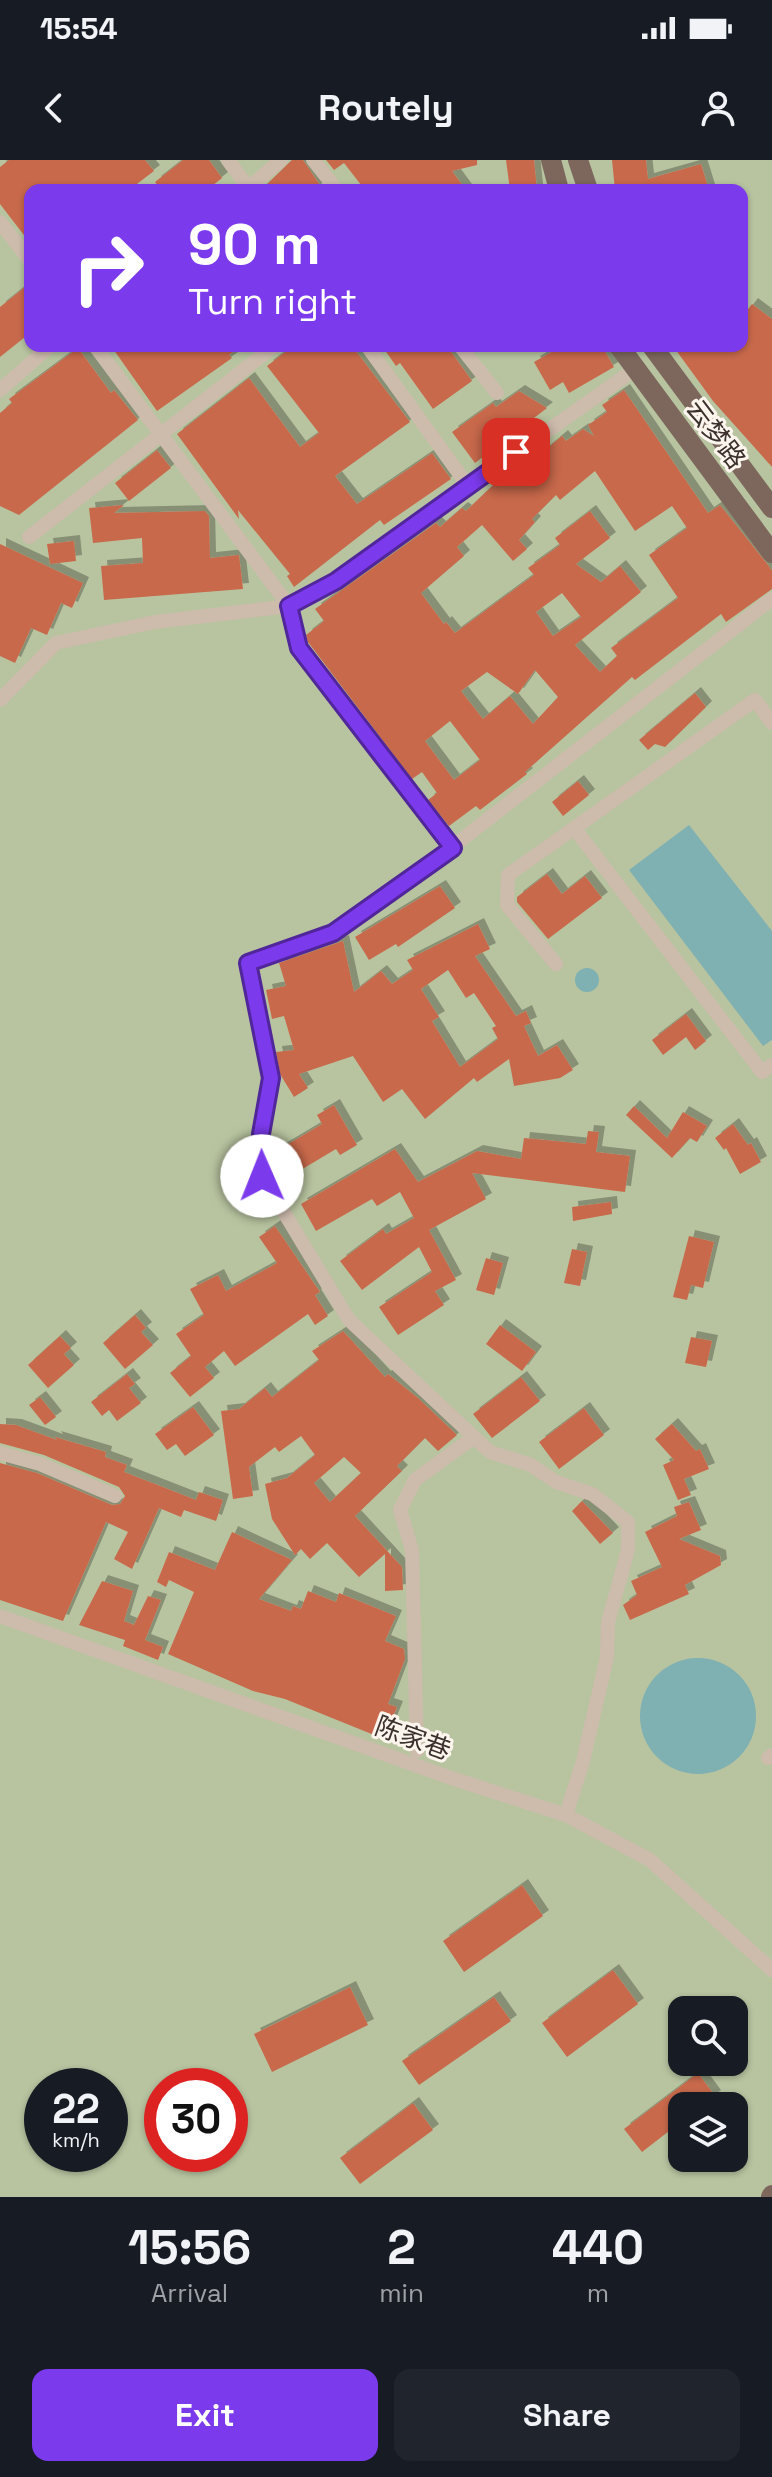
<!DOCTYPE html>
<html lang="en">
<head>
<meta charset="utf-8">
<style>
	body { margin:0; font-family:"Space Grotesk","Noto Sans SC",sans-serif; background:#20242c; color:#f1f3f6; height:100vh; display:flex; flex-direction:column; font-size:30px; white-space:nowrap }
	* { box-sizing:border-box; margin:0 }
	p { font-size:26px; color:#9ea1a6 }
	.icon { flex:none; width:44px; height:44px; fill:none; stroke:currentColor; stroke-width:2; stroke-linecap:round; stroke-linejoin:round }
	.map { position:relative; height:2037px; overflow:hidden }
	.panel { display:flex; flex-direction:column; background:#171b24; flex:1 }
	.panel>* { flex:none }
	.top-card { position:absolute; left:24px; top:24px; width:724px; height:168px; border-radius:16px; box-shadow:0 2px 6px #0004; background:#7c3aed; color:#fff; overflow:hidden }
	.fabs { position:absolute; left:668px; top:1836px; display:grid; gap:16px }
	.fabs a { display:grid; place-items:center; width:80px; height:80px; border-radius:16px; background:#171b24; box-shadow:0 2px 6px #0004; font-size:40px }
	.speed { position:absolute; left:24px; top:1908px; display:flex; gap:16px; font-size:40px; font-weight:700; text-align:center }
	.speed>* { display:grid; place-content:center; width:104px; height:104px; border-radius:50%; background:#171b24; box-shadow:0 2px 6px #0004; line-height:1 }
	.speed small { font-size:20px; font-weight:400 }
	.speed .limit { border:12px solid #d22; background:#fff; color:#111 }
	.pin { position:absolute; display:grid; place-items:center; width:68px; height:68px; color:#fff; margin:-34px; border-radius:16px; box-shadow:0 4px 12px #0006 }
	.me { position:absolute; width:88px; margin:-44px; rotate:359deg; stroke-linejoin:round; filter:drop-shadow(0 0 6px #0008) }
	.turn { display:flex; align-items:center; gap:28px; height:168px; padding:0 32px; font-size:36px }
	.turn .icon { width:104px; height:104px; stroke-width:2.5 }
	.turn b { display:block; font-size:56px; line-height:68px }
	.eta { display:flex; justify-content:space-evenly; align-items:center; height:136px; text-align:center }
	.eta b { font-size:48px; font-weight:800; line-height:56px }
	.action { display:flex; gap:16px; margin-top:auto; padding:16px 32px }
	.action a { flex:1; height:92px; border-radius:16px; background:#7c3aed; color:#fff; font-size:32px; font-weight:800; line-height:92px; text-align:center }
	.action a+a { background:#20242c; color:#f1f3f6 }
	.status { display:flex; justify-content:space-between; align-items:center; height:56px; padding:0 40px; background:#171b24; direction:ltr }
	.status svg { height:22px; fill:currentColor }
	header { display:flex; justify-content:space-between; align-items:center; height:104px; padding:0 32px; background:#171b24; font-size:36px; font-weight:800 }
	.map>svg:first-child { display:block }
	.green { fill:#b8c4a0; fill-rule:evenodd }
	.water { fill:#7fb0b2 }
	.building { fill:#c8694b; fill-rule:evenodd; filter:url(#shadow) }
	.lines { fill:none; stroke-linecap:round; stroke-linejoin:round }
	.minor { stroke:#cdbbac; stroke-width:14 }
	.primary { stroke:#7d675c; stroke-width:20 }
	.route-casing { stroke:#51269a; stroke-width:20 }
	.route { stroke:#7c3aed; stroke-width:14 }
	.labels { text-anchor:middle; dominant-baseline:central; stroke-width:6; stroke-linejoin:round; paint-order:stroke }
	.street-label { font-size:26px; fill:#3b302b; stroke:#fbf5ee }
</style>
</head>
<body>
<div class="status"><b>15:54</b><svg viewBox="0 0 49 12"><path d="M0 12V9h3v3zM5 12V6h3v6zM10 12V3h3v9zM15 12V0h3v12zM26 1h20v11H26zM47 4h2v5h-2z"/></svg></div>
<header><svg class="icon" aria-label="back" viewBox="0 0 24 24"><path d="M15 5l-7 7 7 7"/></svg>Routely<svg class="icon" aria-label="person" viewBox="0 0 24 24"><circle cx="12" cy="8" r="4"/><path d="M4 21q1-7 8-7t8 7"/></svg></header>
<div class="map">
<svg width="772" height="2037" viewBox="0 0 772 2037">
	<defs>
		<filter id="shadow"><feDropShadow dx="6" dy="-6" stdDeviation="0" flood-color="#0004"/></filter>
	</defs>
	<rect width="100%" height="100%" fill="#f4ebe1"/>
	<path class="green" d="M0,0H772V2037H0ZM30,30H742V186H30ZM682,1850H734V1902H682ZM42,1926H110V1994H42ZM162,1926H230V1994H162ZM682,1946H734V1998H682Z"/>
	<path class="water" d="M689,665L772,771V880L763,886L629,710Z
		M575 820a12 12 0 1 1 24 0a12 12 0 1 1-24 0Z
		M640 1556a58 58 0 1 1 116 0a58 58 0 1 1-116 0Z"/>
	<path class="building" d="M9,0H145L154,11L129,30H30V83L0,44V7Z
		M183,0H209L222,18L207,30H161L155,22Z
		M292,0H303L320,25L315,30H261Z
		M326,0H477V5L452,11L466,30H365L344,3L334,10Z
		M506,0H534L537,30H510Z
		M612,0H646L648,19L701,4L709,30H615Z
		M30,123V173L0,197V147Z
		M752,144L772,159V307L713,241L673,186H742V157Z
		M111,186H242L229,195L232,198L157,251Z
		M293,186H352L410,262L335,316L357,344L432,293L451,319L384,365L380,360L294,427L287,416L290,414L238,350L239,359L177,274L249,218L300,287L319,273L267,206Z
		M382,186H447L472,221L433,249L400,203L396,206Z
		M562,186H602L614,207L569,233L563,222L550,230L534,202Z
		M78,188L111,233L114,230L138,260L19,355L0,346V253L12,243L9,239Z
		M624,230L708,353L720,345L768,405L772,411V429L726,462L721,454L635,520L632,517L525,612L527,614L480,650L476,646L449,666L428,640L437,633L422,612L412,619L308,482L306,475L324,461L315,449L436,363L440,367L462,348L466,351L508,311L515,306L520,311L562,276L566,281L583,269L594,276L588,265L607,252L602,245ZM595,311L635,371L672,346L687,368L649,395L678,438L611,488L617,496L600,512L575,485L641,432L620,406L601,422L576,404L610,378L590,351L555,378L560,385L528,408L534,415L455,473L446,462L444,464L421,433L464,396L457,387L482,365L513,401L527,389L519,380L535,362L532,359L556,335L560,340ZM562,433L581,457L553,476L536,452ZM535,510L558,537L533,564L510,536L483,559L461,531L487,512L518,534ZM450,561L480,600L454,620L425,581Z
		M519,231L547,248L475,303L452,272L493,243L496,247Z
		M157,290L171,308L129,341L115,323Z
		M124,345L114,353L205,351L209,356L210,398L239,395L243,429L104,440L101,406L143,403L142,378L93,383L89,348Z
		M74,381L76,401L50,404L47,384Z
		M0,384L83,423L72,448L61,443L47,475L31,468L15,503L0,496Z
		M695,533L706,547L665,587L655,584L648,590L639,580Z
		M578,621L589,635L563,656L552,642Z
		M547,714L562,734L585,716L602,738L548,779L517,742V737Z
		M440,726L455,748L398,787L396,784L369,800L355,777Z
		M478,764L490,789L475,796L516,856L526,851L531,863L524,866L538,896L557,885L573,910L560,918L514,926L509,899L477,922L474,918L425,959L402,929L383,942L353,896L299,914L308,928L294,937L280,914L276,892L294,890L284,856L272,859L266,830L286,826L279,803L343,781L354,832L381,811L392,824L413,810L407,800ZM448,810L466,838L474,833L496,866L492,868L498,879L460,907L432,861L439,857L421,829Z
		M686,854L706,881L695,890L686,877L663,895L652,880Z
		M334,945L357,985L340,995L336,989L289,1017L275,992L322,964L317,955Z
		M634,946L667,978L683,952L707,966L697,982L690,978L672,998L626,955Z
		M733,964L748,985L751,983L761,1002L740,1014L726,988L724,990L715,978Z
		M588,971L599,972L596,992L630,996L625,1032L472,1013L486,1039L429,1070L456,1120L435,1131L444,1145L398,1175L379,1147L432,1112L419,1087L362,1130L340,1101L383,1069L386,1074L414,1058L400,1032L377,1046L372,1039L316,1071L301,1044L395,989L418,1022L477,991L521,999L524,978L586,984Z
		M611,1042L612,1054L573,1061L572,1047Z
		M275,1066L320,1132L315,1135L328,1156L315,1165L308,1154L235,1206L224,1191L205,1207L214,1218L190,1237L170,1213L191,1196L176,1174L204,1155L190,1129L218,1115L226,1131L277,1103L259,1077Z
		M689,1076L714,1082L703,1128L691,1125L687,1140L673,1137Z
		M572,1089L587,1092L580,1126L564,1123Z
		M486,1098L503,1103L494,1135L476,1130Z
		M135,1155L146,1168L141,1172L153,1185L125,1209L103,1183Z
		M500,1165L536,1192L522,1211L486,1184Z
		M343,1171L385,1217L388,1214L418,1238L457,1275L438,1291L425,1278L397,1306L402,1311L355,1356L402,1407L403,1430L385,1431V1394L359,1417L327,1383L310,1399L301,1389L295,1395L272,1359L265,1324L287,1318L315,1295L301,1276L279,1292L275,1287L249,1307L253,1336L233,1339L221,1251L239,1249L265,1228L272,1237L319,1200L312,1191ZM344,1297L361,1313L330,1342L314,1323Z
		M60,1176L71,1188L64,1194L74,1205L48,1228L28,1205Z
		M691,1177L712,1181L706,1207L685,1203Z
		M127,1214L135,1224L129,1228L141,1243L117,1261L109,1250L102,1256L91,1242Z
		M521,1217L540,1241L492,1278L473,1254Z
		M40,1237L56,1257L45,1265L29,1245Z
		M193,1247L214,1275L185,1296L176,1284L167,1290L155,1274Z
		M584,1248L604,1275L559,1309L539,1282Z
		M0,1264L16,1265L57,1280L55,1277L106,1292L105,1297L127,1305L124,1312L196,1340L199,1332L223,1340L216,1361L184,1350L181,1357L159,1348L132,1409L114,1399L128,1372L106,1362L63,1461L0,1440V1303L37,1313L112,1345L120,1344L125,1336L119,1327L44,1295L0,1283Z
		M672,1264L696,1291L700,1289L709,1309L684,1319L691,1335L678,1340L663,1305L674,1300L655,1279Z
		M582,1341L613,1373L600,1384L572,1351Z
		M689,1342L701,1370L679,1379L720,1396L721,1405L685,1425L689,1434L630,1460L623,1445L637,1435L631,1421L662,1407L645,1372L677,1356L674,1347Z
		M232,1372L292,1400L259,1439L291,1451L293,1446L301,1449L308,1431L336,1442L339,1433L396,1456L385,1481L404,1489L405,1499L388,1544L397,1547L384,1579L285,1539L253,1531L168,1494L194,1432L169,1420L166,1427L157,1422L169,1392L215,1410Z
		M102,1421L133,1431L124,1461L134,1465L148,1436L161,1440L145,1480L163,1487L158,1500L123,1486L125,1480L79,1465Z
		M522,1725L543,1756L464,1812L443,1781Z
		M613,1810L638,1844L567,1897L542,1863Z
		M350,1827L368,1865L272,1912L254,1874Z
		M494,1837L511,1861L419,1925L402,1901Z
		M698,1913L715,1936L702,1946H682V1961L642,1992L624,1969Z
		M413,1943L433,1970L360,2024L340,1998Z"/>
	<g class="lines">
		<path class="minor" d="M228,0L250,30
			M313,0L337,30
			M246,30L281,0
			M0,62L30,101
			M95,186L289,446L299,488L453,688
			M367,186L468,326
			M460,186L497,233
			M0,230L50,186
			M29,377L274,186
			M0,540L56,483L155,462L289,446L336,421L635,209
			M574,668L762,912L772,905
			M556,804L507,745L508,715L755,540L772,563
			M0,1293L40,1304L115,1336
			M0,1456L451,1618L566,1655L650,1700L772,1810
			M417,1591L412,1390L400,1350L415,1320L474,1277
			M768,1598L772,1595
			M566,1655L583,1601L607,1497L608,1462L628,1390V1362L592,1334L556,1322L531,1305L490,1292L349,1160L262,1016L261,974L271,918L248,803L333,773L407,722L772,439"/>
		<path class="primary" d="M551,0L559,30
			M578,0L588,30
			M619,186L772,393
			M652,186L772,348
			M771,2037L772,2035"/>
	</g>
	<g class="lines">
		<defs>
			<path id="route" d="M262,1016L261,974L271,918L248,803L333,773L453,688L299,488L289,446L336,421L516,292"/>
		</defs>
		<use href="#route" class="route-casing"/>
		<use href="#route" class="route"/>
	</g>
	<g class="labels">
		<g class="street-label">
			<text transform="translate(716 274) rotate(53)">云梦路</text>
			<text transform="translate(413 1578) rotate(20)">陈家巷</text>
		</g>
	</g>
</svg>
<div class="fabs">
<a><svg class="icon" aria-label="search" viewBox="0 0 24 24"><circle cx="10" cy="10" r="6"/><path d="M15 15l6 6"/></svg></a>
<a><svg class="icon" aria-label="layers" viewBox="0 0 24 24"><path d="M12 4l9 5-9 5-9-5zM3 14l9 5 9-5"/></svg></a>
</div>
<div class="speed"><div>22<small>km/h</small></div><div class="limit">30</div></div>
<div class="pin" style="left:516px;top:292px;background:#d93025"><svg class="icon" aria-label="arrive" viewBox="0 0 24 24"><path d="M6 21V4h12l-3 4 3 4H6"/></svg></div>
<svg class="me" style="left:262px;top:1016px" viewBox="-20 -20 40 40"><circle r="19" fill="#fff"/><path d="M0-13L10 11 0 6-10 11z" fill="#7c3aed"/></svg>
<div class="top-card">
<div class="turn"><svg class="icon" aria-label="right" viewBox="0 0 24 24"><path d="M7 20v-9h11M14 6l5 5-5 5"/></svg><div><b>90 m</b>Turn right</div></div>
</div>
</div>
<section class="panel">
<div class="eta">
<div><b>15:56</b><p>Arrival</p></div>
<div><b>2</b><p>min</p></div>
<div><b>440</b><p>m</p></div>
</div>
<div class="action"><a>Exit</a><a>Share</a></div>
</section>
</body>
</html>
